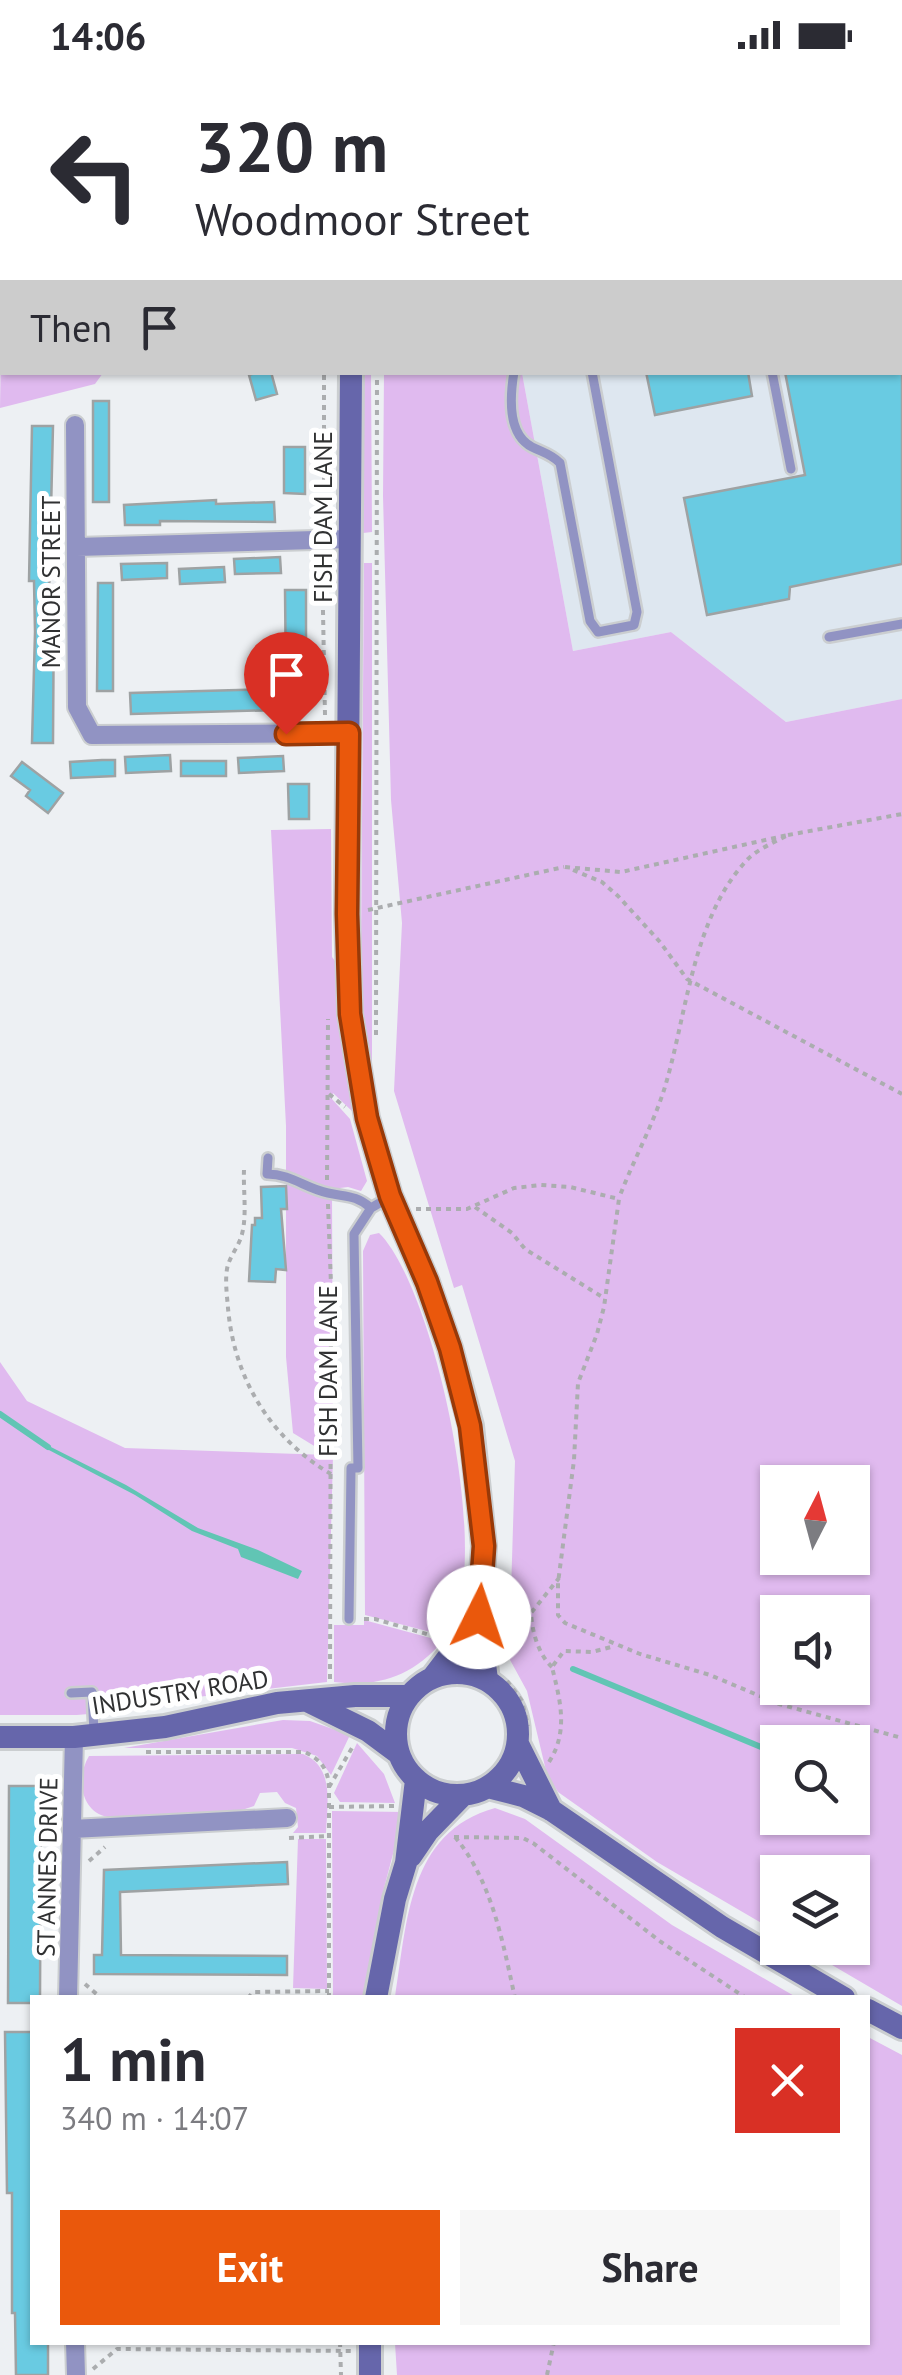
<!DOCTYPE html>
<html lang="en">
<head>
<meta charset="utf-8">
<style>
	body { margin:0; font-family:"PT Sans",sans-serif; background:#f7f7f7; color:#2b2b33; height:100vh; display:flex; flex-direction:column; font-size:38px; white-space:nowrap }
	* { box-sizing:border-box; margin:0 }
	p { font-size:32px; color:#7c7c81 }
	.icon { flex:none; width:55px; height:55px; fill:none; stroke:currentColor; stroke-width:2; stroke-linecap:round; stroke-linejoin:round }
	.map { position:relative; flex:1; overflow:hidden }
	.side { position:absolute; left:30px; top:1925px; width:840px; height:350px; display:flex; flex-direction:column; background:#fff; border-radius:0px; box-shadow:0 2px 8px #0004 }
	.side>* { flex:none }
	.banner { position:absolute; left:0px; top:0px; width:902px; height:305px; box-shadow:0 2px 8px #0004; background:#fff; color:#2b2b33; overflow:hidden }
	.needle { width:65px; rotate:6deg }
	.fabs { position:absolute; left:760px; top:1395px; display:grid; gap:20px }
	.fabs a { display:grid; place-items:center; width:110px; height:110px; border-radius:0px; background:#fff; box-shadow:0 2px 8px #0004; font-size:50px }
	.pin { position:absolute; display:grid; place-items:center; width:85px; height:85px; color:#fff; margin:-102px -42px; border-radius:50% 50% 50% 0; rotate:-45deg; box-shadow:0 0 10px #0007 }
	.pin .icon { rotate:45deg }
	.me { position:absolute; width:110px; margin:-55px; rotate:4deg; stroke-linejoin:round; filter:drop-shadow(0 0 8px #0008) }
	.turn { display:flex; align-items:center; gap:35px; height:210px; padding:0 30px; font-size:45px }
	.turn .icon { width:130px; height:130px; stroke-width:2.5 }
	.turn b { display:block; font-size:70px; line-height:85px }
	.then { display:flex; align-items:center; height:95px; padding:0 30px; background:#0003; gap:20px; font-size:38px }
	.round { display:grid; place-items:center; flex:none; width:105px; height:105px; border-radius:0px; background:#f7f7f7 }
	.overview { display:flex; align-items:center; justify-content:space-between; height:170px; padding:0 30px }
	h1 { font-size:60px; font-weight:600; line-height:75px }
	.primary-button { display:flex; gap:20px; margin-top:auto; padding:20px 30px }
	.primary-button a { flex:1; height:115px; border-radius:0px; background:#ea580c; color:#fff; font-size:40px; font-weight:600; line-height:115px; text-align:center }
	.primary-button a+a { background:#f7f7f7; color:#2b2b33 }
	.status { display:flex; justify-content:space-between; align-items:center; height:70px; padding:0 50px; background:#fff; direction:ltr }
	.status svg { height:28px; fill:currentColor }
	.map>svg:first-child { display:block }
	.built { fill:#dee7f0 }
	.green { fill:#e0baef; fill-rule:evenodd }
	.water { fill:#61c5b4 }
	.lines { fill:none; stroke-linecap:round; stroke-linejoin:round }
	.stream { stroke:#61c5b4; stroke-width:6 }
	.building { fill:#69cbe2; stroke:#9ea2a3; stroke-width:2.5 }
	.lane-casing { stroke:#cbced0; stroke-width:14 }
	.street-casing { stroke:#cbced0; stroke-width:22 }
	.secondary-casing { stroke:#cbced0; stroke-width:28 }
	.path { stroke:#abadaf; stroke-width:4; stroke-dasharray:5 5; stroke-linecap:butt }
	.lane { stroke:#9193c3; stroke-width:9 }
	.street { stroke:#9193c3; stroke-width:18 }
	.secondary { stroke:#6666ab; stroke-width:22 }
	.route-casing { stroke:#983908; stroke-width:25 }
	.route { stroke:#ea580c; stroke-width:18 }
	.labels { text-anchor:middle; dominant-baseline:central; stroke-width:10; stroke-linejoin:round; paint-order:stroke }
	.street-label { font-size:25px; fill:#303132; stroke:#fff }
</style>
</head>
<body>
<div class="status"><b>14:06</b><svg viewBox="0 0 49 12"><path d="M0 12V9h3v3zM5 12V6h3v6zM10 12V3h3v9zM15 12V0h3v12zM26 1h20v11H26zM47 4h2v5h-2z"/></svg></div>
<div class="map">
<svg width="902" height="2305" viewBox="0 0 902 2305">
	<rect width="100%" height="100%" fill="#edf0f3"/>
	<path class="built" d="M0,0H243L2,2L0,219Z
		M402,0H902V629L786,652L671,562L573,581L522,303L900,302V2H402Z"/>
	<path class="green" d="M2,218V302L103,303L95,314L0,338Z
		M371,302L372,462L363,463V303Z
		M384,303H522L573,581L671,562L786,652L902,629V1936L803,1878H852V1802H778L777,1862L657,1792L558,1722L547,1705L527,1621L509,1588L515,1391L462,1215L454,1218L394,1021L402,853L391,730L383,426ZM778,1412H852V1488H778ZM778,1542H852V1618H778ZM778,1672H852V1748H778Z
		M364,493H372V1017L364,966L361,880Z
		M331,759L332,887L335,891L343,979L354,1043L333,1023L332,1029L350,1049L367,1111L361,1121L348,1117L332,1119L333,1386L327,1612L197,1627L157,1638L77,1645H0V1292L27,1331L125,1378L329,1385L293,1363L286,1287V1056L271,760Z
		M379,1163C435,1217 497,1503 446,1566L365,1545L363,1181L370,1165Z
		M364,1550L438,1570L443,1571C411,1607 380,1617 334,1612V1555H364Z
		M283,1650L310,1651L350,1665L331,1705L317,1686L292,1678H124Z
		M357,1673L384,1704L395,1733L340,1732L334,1723Z
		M303,1684C335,1697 327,1734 326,1763H293L298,1757L296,1738L285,1733L277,1722L260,1723L254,1736L242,1740L108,1747C80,1742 76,1707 89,1686Z
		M495,1738L525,1749L672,1855L796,1927H395C407,1853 408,1762 495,1738Z
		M332,1741L404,1742L383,1822L363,1927H333Z
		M298,1769H326L327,1919L293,1918Z
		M868,1967L902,1985V2305H397L395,2273L868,2272Z"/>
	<path class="water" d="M43,1373L126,1415L198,1458L258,1480L302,1501L298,1509L241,1487L238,1479L192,1461L135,1425L45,1378L41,1375Z"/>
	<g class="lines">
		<path class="stream" d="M0,1344L48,1377
			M573,1599L778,1684
			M852,1715L867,1721"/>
	</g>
	<path class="building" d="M258,302H271L277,324L256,330L249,305Z
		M646,302H748L752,326L655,345Z
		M785,302H902V494L790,517L789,529L707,545L684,428L805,405Z
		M93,331H109V432H93Z
		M32,356H53L49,526H54L53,673H32L35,562L34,511H29Z
		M284,377H305V424L284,423Z
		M216,430V434L274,432L275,452L160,451V455H125L124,435Z
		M280,487L281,503L235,504L234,489Z
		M167,493V508L122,510L121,494Z
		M224,497L225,512L180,514L179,499Z
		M98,513H113V621H97Z
		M285,520H306V616H286Z
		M277,619L278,640L131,644L130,623Z
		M170,685L171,701L126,703L125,687Z
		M283,686L284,701L239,703L238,688Z
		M102,690H115V706L71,708L70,692Z
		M181,691H226V706H181Z
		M22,692L63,723L48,743L26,726L30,720L11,706Z
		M288,714H309V749H289Z
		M286,1116L287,1139H281L286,1200L276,1199L275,1212L249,1211L252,1155H255V1148H262L261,1117Z
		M9,1716H41L40,1928H32V1933H8Z
		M287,1792L288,1814L120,1822L121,1885L287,1886V1905L94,1904V1885H102L104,1800Z
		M5,1962H32V2272H48V2305H16L15,2243H12V2123H7Z"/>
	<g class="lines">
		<defs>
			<path id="lane" d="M580,0L581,2
				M714,0L715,2
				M658,2L672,0
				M514,302C510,326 507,364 532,377C544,383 551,384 560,393L590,551L598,562L634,555L637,542L592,302
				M772,302L791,399
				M829,567L902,554
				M268,1088L267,1104C291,1104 305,1118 328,1123C346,1127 356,1125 371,1138
				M349,1549L351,1398H358L354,1164L371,1138L388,1128
				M71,1623L92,1622L94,1662"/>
			<path id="street" d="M75,355L77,637L92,665L349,663
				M77,477L350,469
				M72,1759L287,1748
				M68,1928L74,1667
				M75,2272L76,2305"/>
			<path id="secondary" d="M376,2V0
				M351,302L347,844L350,944L367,1048L390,1126L427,1212L450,1278L471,1356L484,1476L479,1547L487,1610
				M396 1664a61 61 0 1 1 122 0a61 61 0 1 1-122 0Z
				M433,1607L479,1547
				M309,1632L368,1661L399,1684
				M0,1667H74L165,1657L277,1633L355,1626H408
				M518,1674L551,1740
				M488,1717L523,1726L551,1740L722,1857L844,1928
				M411,1786L428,1761L463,1725
				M376,1928L395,1829L406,1793L416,1710
				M868,1940L902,1958
				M370,2272V2305"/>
		</defs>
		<use href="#lane" class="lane-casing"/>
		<use href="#street" class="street-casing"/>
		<use href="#secondary" class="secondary-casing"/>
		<path class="path" d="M344,2V0
			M403,2L404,0
			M324,450V302
			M322,490L325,645
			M788,765L902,744
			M565,797L621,802L788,765C775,772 758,779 748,789C692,847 687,946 664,1020C652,1057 633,1091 619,1128
			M573,800L602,812L618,826L660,872L687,909L902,1024
			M368,840L564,797
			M376,965L377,302
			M329,1024L345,1037
			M244,1100C243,1121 248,1151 240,1170C236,1180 229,1188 227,1199C225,1211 227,1226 228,1238C234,1308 270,1368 331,1404
			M327,1110L328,949
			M328,1134L331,1215L330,1610
			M475,1137L512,1163L525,1179L604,1228
			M416,1139H467L514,1118L541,1115L570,1117L619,1129L604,1237L597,1264L578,1313L574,1390L558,1513V1545L565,1553L640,1584L710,1605L779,1634L902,1668
			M364,1549H375L437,1567
			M552,1597C538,1584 532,1561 531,1543L559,1508
			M507,1611L522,1631L528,1656
			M146,1682H305C321,1690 328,1699 329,1717V1928
			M549,1692C569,1661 560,1630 552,1597L564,1581L592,1582L615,1576
			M329,1717L352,1678
			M329,1737L394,1736
			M454,1767L523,1768L533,1773L661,1872L746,1928
			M455,1767C492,1811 503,1873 515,1928
			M289,1768L329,1766
			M89,1791L105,1777
			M85,1914L101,1928
			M248,1928L253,1922L329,1921
			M340,2272L341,2305
			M93,2299L117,2279L351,2281
			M547,2305L554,2272"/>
		<use href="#lane" class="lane"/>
		<use href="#street" class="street"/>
		<use href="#secondary" class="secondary"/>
	</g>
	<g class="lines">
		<defs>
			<path id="route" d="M286,664L349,663L347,844L350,944L367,1048L390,1126L427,1212L450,1278L470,1356L484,1476L479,1547"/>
		</defs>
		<use href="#route" class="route-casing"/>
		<use href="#route" class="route"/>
	</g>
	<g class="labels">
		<g class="street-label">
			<text transform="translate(323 447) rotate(-90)">FISH DAM LANE</text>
			<text transform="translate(51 512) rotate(-90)">MANOR STREET</text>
			<text transform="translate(328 1301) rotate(-90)">FISH DAM LANE</text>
			<text transform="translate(180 1622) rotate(-9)">INDUSTRY ROAD</text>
			<text transform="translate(47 1797) rotate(-89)">ST ANNES DRIVE</text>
		</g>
	</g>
</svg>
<div class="fabs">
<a><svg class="needle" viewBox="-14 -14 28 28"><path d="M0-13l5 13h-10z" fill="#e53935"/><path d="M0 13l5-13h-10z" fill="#7c7c81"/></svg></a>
<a><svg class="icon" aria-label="sound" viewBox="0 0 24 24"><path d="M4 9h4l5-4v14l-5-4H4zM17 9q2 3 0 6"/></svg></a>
<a><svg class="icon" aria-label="search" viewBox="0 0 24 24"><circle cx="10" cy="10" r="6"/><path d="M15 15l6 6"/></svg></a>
<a><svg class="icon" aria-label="layers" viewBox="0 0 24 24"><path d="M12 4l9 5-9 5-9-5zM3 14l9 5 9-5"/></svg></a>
</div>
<div class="pin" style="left:286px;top:664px;background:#d93025"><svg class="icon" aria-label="arrive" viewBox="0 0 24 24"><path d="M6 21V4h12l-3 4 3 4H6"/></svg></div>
<svg class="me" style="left:479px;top:1547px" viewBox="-20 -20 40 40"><circle r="19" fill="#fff"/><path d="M0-13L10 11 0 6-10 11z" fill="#ea580c"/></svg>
<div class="banner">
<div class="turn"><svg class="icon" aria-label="left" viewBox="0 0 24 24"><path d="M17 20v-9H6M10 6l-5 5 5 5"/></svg><div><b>320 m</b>Woodmoor Street</div></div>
<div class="then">Then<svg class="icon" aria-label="arrive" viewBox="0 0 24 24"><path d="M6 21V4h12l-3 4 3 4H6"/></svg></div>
</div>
<section class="side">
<div class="overview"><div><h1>1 min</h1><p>340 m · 14:07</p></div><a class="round" style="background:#d93025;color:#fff"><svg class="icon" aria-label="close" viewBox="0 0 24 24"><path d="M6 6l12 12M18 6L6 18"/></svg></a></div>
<div class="primary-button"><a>Exit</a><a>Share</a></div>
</section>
</div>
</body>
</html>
